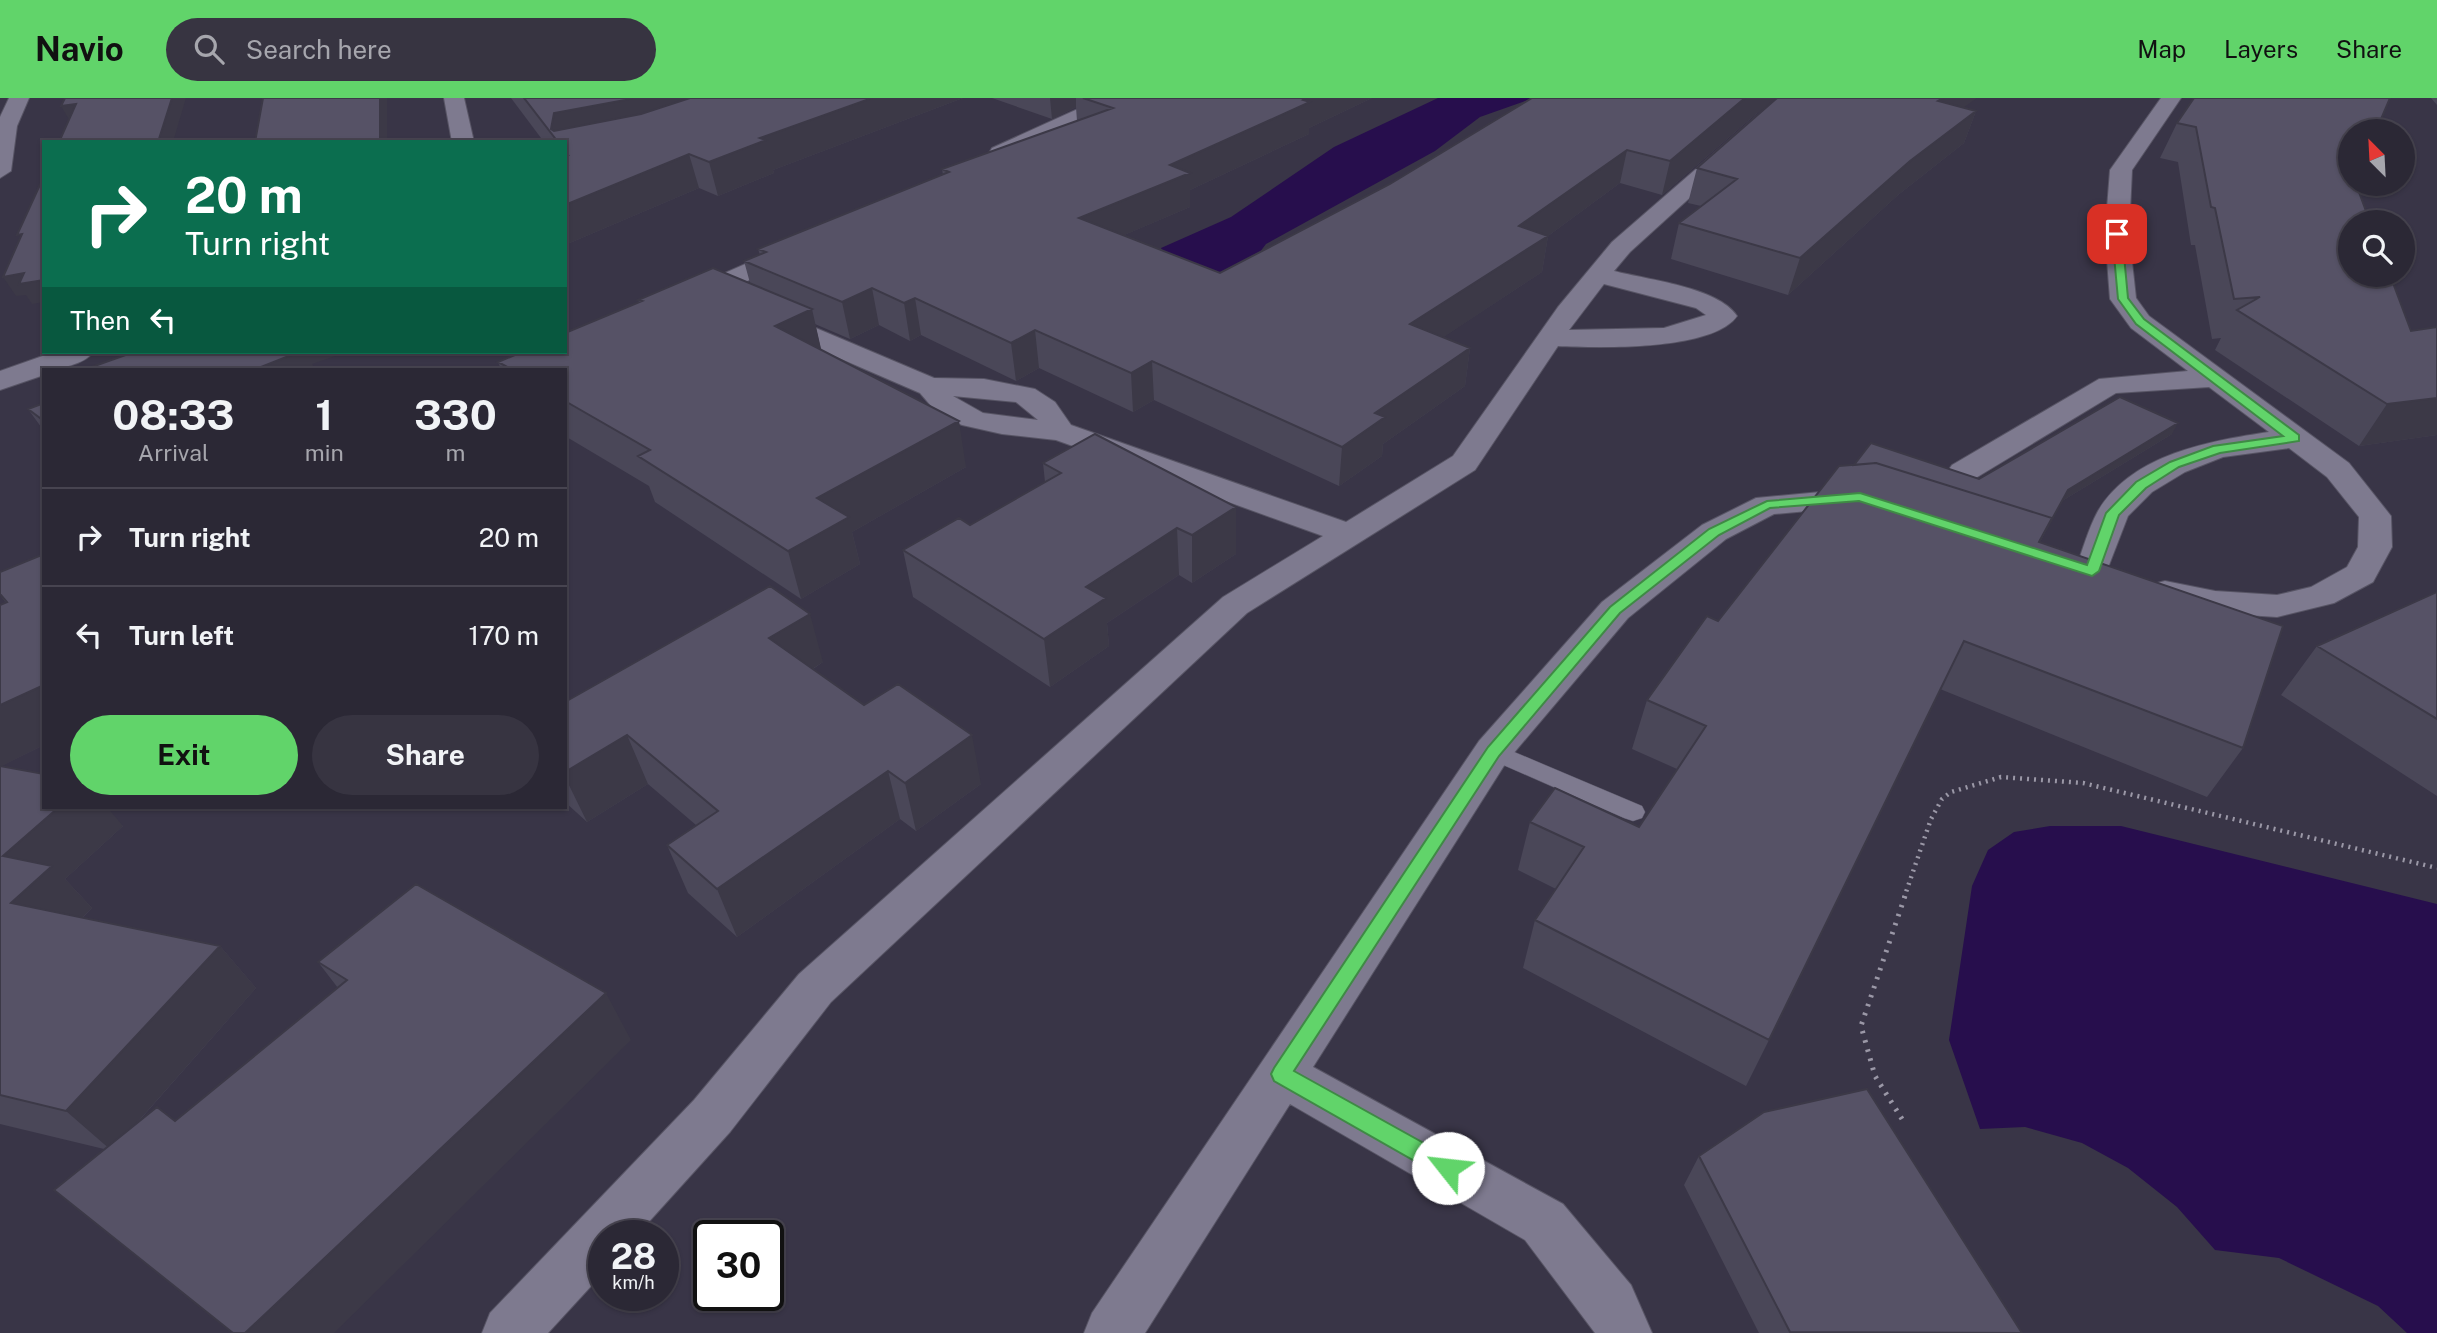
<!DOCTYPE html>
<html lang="en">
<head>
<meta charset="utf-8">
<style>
	body { margin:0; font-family:"Public Sans",sans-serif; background:#373441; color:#f1f3f6; height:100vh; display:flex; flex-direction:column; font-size:26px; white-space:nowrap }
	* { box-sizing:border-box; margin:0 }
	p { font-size:23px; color:#a6a6ad }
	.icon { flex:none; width:38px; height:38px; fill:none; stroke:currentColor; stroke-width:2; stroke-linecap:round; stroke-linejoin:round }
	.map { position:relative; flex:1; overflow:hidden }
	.details { position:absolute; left:42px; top:270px; width:525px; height:441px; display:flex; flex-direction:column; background:#2b2835; border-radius:0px; box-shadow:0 2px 5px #0004,0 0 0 2px #474450 }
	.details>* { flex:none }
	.guide { position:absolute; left:42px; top:42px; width:525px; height:214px; border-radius:0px; box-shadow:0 2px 5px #0004,0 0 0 2px #474450; background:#0b6e4f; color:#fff; overflow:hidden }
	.needle { width:46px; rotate:336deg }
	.tools { position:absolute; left:2338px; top:21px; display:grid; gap:14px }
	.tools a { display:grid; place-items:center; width:77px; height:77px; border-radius:50%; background:#2b2835; box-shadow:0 2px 5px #0004,0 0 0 2px #474450; font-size:35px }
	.speed { position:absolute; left:588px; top:1122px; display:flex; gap:14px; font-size:35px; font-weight:700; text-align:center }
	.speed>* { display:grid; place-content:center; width:91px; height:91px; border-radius:50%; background:#2b2835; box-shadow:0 2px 5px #0004,0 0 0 2px #474450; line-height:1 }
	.speed small { font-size:18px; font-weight:400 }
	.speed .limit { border:4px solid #111; border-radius:10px; background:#fff; color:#111 }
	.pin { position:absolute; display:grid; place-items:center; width:60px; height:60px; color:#fff; margin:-30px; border-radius:14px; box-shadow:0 4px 10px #0006 }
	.me { position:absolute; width:77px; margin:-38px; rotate:299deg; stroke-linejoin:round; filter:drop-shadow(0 0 5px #0008) }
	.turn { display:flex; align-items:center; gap:24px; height:147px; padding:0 28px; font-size:32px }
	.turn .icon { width:91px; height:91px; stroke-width:2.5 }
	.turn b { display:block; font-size:49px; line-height:60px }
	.then { display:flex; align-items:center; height:66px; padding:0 28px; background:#0003; gap:14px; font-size:26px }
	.eta { display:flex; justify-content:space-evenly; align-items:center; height:119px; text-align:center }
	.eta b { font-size:42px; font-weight:700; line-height:49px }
	.primary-button { display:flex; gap:14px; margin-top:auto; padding:14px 28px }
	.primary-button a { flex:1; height:80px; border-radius:42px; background:#61d46a; color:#111; font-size:28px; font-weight:700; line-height:80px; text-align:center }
	.primary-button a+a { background:#373441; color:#f1f3f6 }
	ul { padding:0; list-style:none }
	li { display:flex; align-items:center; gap:21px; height:98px; padding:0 28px; border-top:2px solid #474450 }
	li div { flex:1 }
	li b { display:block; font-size:26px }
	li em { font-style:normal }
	header { display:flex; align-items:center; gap:42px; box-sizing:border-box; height:98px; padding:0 35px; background:#61d46a; color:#111 }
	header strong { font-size:33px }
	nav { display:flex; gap:38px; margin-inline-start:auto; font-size:24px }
	.search { width:490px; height:63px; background:#373441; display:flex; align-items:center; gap:18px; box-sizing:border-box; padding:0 24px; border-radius:38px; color:#a6a6ad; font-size:26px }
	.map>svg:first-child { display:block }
	.water { fill:#270e4d }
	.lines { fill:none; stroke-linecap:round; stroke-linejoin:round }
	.service-casing { stroke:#575464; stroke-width:1 }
	.minor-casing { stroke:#575464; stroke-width:2 }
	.path-far1 { stroke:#9b98a7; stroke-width:4.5; stroke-dasharray:2 5; stroke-linecap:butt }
	.path { stroke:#9b98a7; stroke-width:5; stroke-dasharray:2.5 7; stroke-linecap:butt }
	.service { fill:#7e7a8f; fill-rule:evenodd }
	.minor { fill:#7e7a8f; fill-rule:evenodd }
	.wall { fill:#4a4758 }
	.shaded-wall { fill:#3c3947 }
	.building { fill:#565266; stroke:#3c3947; stroke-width:2 }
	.route { fill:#61d46a; stroke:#3f8a45; stroke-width:2 }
</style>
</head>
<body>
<header>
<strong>Navio</strong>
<div class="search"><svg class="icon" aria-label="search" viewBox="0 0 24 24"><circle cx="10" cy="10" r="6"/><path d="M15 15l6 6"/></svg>Search here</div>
<nav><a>Map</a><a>Layers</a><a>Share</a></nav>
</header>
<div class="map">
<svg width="2437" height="1235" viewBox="0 0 2437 1235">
	<rect width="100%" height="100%" fill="#393547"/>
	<path class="water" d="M1438,0H1534L1480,19L1435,53L1266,146L1238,183L1168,163L1161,150L1231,119L1334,49Z
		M2050,728H2121L2437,806V1235H2407L2378,1208L2279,1160L2215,1152L2177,1109L2128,1070L2082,1045L2025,1029L1980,1031L1949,942L1972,788L1988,752L2014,734Z"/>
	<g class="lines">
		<defs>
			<path id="service" d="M1493,645L1642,708L1645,714L1642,720L1633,723L1624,720L1485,659L1481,653L1485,647Z"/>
			<path id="minor" d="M9,0H29L17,28L11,73L0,80V19Z
				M444,0H464L474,44H452Z
				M1102,0H1129L1126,4L1008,60L1000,62L989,55L992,50Z
				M1786,0H1810L1771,26L1630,154L1614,173C1648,182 1718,189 1737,218C1713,253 1598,250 1558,248L1475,372L1247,515L831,904L730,1034L636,1138H604V1174L548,1235H482L490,1215L694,1002L799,876L1223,499L1323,438L1056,342L1002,336L962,327L938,316L920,295L760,226L756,220L760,214H778L934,280L984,281L1035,291L1055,304L1071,327L1346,424L1453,358L1558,209L1612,144L1757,18ZM1604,186L1696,210L1706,217L1664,230L1569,232ZM953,298L1016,304L1038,322L983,315Z
				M2161,0H2181L2132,72L2129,136L2136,200L2149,218L2349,365L2391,418L2392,449L2373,484L2334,505L2277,519L2215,515L2153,502L2148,494L2153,486L2165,483L2215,493L2277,497L2311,489L2347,469L2358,449L2359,419L2327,379L2289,350L2223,359L2185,374L2152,394L2128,418L2104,480L2092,484L2080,480L2075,473C2082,454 2088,431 2098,413C2132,356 2210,343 2269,334L2209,289L2116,295L1974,381L1963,383L1952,381L1947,374L1952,367L2099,281L2188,273L2131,230L2110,201L2105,136L2110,72Z
				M793,145L802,147L805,152L802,157L695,208H677L673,202L677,196Z
				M54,254H93C84,267 59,271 44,271V277L0,292V273Z
				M1863,390L1874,393L1879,400L1874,407L1774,416L1726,441L1628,520L1507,663L1313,969L1563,1106L1631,1187L1652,1235H1595L1525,1142L1290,1006L1145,1235H1084L1092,1215L1479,643L1602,504L1702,427L1756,400Z"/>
		</defs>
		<use href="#service" class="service-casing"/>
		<use href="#minor" class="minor-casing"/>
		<path class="path-far1" d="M1904,800L1931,721L1942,701L1951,694L2001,679L2083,685L2437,770"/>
		<path class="path" d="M1902,1021L1875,978L1861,928L1905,798"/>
		<use href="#service" class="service"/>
		<use href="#minor" class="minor"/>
	</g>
	<path class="wall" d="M511,0H963L773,72L774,75L718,98L699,90L565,147V44H544Z
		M992,0H1372L1309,30V36L1190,92V109L1124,137L1220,175L1390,86L1532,0L1964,10L1976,13L1964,45L1898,97L1788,197L1671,161L1679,125L1701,108L1688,105L1697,70L1767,8L1756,16L1662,97L1620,85L1548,138L1542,174L1443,239L1470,250L1465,288L1383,346L1382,358L1339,388L1154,302L1133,314L1039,270L1016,283L921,237L910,243L879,227L850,241L815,226L821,252L966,369L852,434L860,466L801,501L655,404L649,388L565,338V271H501L498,264L639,204L638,202L750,185L744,163L760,157L758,151L943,77L942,71L1077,23L1076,9L1052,21Z
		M2194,0L2355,87L2437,337L2359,348L2215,252L2221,240L2212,241L2195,147H2191L2178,64L2160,60L2177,25Z
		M2431,0H2437V7Z
		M44,305V333L28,311Z
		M2172,336L2062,403L2040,444L2243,650L2207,699L1940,591L1769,942L1746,988L1523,870L1535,822L1556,791L1518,772L1530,724L1639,729L1677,671L1632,651L1647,602L1718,523L1979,381Z
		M1043,365L1236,409V456L1192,485L1179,477L1107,525L1109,548L1050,589L913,499L903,452L970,427L1045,384Z
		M44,456V647L1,668L123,728L65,781L92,810L82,820L220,848L256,890L138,1024L175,1023L338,890L318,864L631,942L104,1051L0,1026V507L6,505L0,497V474Z
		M2437,494V698L2281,597L2317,548Z
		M823,564L813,571L864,607L981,686L916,733L900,721L737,839L688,795L667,747L696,727L648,686L587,724L565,704V604Z
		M1699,1058L2022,1235H1759L1684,1087Z"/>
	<path class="shaded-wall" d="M172,0H186L173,44H158Z
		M380,0H387V44H380Z
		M632,0H739L565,47L551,31L554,15Z
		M872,0H963L773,72L774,75L718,98L709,64L760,40Z
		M1050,0H1076V9L1052,21Z
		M1306,0H1372L1309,30V36L1190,92V109L1082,155L1079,120L1170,67Z
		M1745,0H1781L1756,16L1662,97L1670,63Z
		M1943,0H1977L1926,36L1938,3Z
		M76,6L71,25L61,8Z
		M1976,13L1964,45L1898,97L1788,197L1800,160L1910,63Z
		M1627,52L1620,85L1548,138L1542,174L1406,264L1410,226L1519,128Z
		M689,56L699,90L565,147V107Z
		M24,175L44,182V204L32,206L26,197L16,198L3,179Z
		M872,190L879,227L850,241L842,204Z
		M915,200L921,237L910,243L904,205Z
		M812,211L822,255L775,228Z
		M1035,232L1039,270L1016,283L1011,245Z
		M1470,250L1465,288L1383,346L1382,358L1339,388L1342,349L1375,315Z
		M299,254H347L312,266L315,271H256Z
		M1152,263L1154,302L1133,314L1131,275Z
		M2437,300V337L2359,348L2387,306Z
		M959,323L966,369L852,434L860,466L801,501L788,453L817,400Z
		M2178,325L2172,336L2062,403L2040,444L2068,392Z
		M1236,409V456L1192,485V437Z
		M1177,430L1179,477L1107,525L1109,548L1050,589L1044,541L1086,489Z
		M810,516L823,564L784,589L769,540Z
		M44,587V647L0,669V607Z
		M627,637L648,686L587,724L565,679V674Z
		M972,637L981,686L916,733L905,685Z
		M888,673L900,721L737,839L717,791Z
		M59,709H107L123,728L65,781L92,810L53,847L11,805L3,758Z
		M220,848L256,890L112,1053L66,1013Z
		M606,895L631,942L334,1235H245Z"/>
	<path class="building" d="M65,0H172L158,44H59L76,6L61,8Z
		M263,0H380V44H255Z
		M524,0H632L625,2L554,15L551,31L554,33L641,16L690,0H872L760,40L766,42L709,64L689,56L565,107V57H568L565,53V44H558Z
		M1083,0H1306L1303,2L1310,4L1170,67L1190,75L1079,120L1220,175L1390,86L1532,0H1745L1670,63L1627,52L1519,128L1548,138L1410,226L1470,250L1375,315L1385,319L1342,349L1152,263L1131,275L1035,232L1011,245L915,200L904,205L872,190L842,204L744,163L766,154L758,151L949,74L942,71L1113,10Z
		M1777,0H1943L1938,3L1976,13L1910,63L1800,160L1679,125L1737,81L1697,70Z
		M2194,0H2390L2376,33H2350V86H2356L2370,124H2350V177H2390L2411,233L2437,229V300L2387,306L2237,212L2260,199L2234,201L2215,110L2211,109L2196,29L2177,25Z
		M44,78V182L19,186L24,175L3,179L22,136L17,137Z
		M713,170L812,211L775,228L959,323L817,400L849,419L788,453L638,358L650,352L565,303V271H511L498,264L522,254H565V235L642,203L638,202Z
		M134,254H299L256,271H86Z
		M2120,299L2178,325L2068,392L2046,432L2052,420L1876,365L1854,367L1871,345L1979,381Z
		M44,305V323L28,311Z
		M1095,336L1236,409L1192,437L1177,430L1086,489L1106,500L1044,541L903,452L959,420L970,427L1061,375L1043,365Z
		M1876,365L2052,420L2039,444L2283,528L2243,650L1964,543L1769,942L1535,822L1584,749L1530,724L1555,690L1639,729L1706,628L1647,602L1707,518L1718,523L1839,368Z
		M44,456V587L0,607V507L7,504L0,496V474Z
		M770,488L810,516L769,540L864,607L898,586L972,637L905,685L888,673L717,791L667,747L718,713L627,637L565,674V604Z
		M2437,494V621L2317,548Z
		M0,668L44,676V709H59L3,758L52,768L11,805L220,848L66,1013L0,997Z
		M416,786L606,895L245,1235H233L54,1092L157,1009L175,1023L347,882L318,864Z
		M1867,991L2022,1235L1790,1234L1699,1058L1764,1014Z"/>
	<path class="route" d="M2117,133L2122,136L2128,200L2144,221L2299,337V343L2220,355L2179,369L2146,390L2119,417L2099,473L2092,478L1859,403L1770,410L1719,437L1620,515L1499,658L1294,973L1456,1063L1459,1070L1456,1078L1448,1081L1441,1078L1274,983L1271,976L1274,970L1488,649L1610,509L1709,431L1767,403L1860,395L2087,467L2106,415L2136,384L2170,364L2213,348L2283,338L2136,226L2118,201L2112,136Z"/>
</svg>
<div class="tools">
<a><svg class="needle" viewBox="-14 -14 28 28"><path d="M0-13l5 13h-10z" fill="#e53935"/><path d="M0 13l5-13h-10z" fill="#a6a6ad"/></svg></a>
<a><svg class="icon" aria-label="search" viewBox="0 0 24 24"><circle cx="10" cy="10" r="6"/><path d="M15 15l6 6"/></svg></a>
</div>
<div class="speed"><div>28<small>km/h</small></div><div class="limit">30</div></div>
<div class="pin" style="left:2117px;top:136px;background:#d93025"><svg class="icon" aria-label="arrive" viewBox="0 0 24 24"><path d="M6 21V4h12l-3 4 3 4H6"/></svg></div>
<svg class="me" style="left:1448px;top:1070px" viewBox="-20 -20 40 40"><circle r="19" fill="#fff"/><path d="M0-13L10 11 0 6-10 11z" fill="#61d46a"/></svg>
<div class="guide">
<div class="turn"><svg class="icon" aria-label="right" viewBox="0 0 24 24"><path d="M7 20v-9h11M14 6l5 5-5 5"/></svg><div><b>20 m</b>Turn right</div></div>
<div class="then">Then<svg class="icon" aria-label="left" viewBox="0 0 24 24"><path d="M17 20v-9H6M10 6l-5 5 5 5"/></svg></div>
</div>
<section class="details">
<div class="eta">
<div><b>08:33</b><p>Arrival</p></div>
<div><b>1</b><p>min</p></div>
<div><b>330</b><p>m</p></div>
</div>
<ul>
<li><svg class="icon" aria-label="right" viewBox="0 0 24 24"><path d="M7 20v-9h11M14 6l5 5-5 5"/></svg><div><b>Turn right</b></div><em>20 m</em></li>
<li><svg class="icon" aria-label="left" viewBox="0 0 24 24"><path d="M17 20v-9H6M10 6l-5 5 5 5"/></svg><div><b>Turn left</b></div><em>170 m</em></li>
</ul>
<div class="primary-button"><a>Exit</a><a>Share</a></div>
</section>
</div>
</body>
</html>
